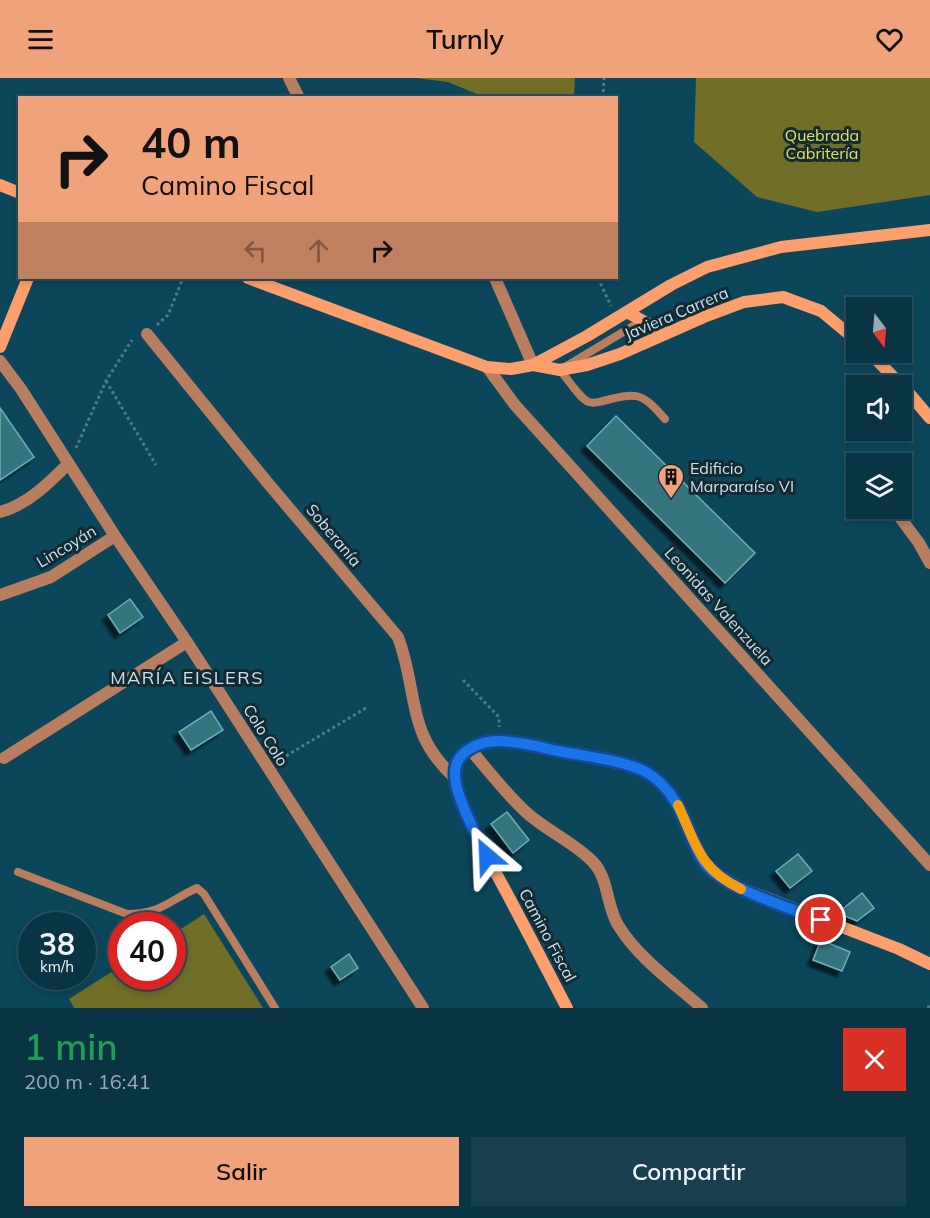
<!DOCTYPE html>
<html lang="es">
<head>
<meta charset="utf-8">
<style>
	body { margin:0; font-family:Mulish,sans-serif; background:#173f4f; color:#f1f3f6; height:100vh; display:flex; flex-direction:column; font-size:22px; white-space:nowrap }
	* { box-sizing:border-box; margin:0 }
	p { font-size:20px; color:#99aab2 }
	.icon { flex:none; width:33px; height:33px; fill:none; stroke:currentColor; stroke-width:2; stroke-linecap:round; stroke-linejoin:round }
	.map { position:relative; height:930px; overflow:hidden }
	.drawer { display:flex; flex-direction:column; background:#093444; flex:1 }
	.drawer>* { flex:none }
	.top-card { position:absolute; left:18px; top:18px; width:600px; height:183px; border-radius:0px; box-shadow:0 3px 9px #0003,0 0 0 2px #294f5d; background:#f0a27a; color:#111; overflow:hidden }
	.needle { width:39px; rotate:164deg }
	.tools { position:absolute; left:846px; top:219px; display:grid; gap:12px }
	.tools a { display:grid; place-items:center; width:66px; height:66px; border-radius:0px; background:#093444; box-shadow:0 3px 9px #0003,0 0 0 2px #294f5d; font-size:30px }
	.speed { position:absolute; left:18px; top:834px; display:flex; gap:12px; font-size:30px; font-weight:700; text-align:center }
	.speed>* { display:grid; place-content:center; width:78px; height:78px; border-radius:50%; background:#093444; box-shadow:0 3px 9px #0003,0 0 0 2px #294f5d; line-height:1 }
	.speed small { font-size:15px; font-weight:400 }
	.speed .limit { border:9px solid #d22; background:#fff; color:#111 }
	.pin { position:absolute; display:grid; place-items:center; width:51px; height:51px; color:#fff; margin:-26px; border:3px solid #fff; border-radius:50%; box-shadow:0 2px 6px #0007 }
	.me { position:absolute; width:66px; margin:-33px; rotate:334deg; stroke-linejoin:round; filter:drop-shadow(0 0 4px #0008) }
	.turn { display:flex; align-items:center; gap:21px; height:126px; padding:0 24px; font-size:27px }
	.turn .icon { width:78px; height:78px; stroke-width:2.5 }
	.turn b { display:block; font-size:42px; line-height:51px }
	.lanes { display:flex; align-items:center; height:57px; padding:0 24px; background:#0003; justify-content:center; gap:30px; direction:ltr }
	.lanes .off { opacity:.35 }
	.round { display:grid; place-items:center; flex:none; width:63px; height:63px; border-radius:0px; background:#173f4f }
	.headline { display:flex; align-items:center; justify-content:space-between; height:102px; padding:0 24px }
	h1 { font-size:36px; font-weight:600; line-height:45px; color:#1e9e55 }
	.button { display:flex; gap:12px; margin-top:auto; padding:12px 24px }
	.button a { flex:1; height:69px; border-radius:0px; background:#f0a27a; color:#111; font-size:24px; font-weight:600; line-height:69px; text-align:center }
	.button a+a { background:#173f4f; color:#f1f3f6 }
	header { display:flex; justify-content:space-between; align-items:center; height:78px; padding:0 24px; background:#f0a27a; color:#111; font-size:27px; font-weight:600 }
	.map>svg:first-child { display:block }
	.green { fill:#706e27 }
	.building { fill:#34747d; stroke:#6eadb7; stroke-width:1.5; filter:url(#shadow) }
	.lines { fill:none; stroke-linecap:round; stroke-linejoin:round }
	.path { stroke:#4c7b8d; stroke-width:3; stroke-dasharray:3 3; stroke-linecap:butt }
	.lane { stroke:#b97e5f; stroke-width:8 }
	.street { stroke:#b97e5f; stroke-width:12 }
	.secondary { stroke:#fc9f6d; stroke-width:12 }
	.route-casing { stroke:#114b97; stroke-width:15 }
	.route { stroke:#1a73e8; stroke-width:10 }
	.slow { stroke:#f59e0b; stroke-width:10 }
	.labels { text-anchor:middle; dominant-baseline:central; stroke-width:6; stroke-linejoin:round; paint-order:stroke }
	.park-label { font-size:16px; fill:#e4e053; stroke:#142a33 }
	.street-label { font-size:16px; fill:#c7e2ee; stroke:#142a33 }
	.poi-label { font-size:16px; fill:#c7e2ee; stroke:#142a33; text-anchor:start }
	.neighbourhood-label { font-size:18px; letter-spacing:1.5px; fill:#c7e2ee; stroke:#142a33 }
</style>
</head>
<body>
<header><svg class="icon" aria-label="menu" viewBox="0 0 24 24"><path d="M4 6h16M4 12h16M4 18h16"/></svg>Turnly<svg class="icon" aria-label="heart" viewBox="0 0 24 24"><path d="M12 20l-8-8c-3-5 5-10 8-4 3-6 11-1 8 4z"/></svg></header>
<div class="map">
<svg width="930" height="930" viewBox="0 0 930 930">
	<defs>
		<filter id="shadow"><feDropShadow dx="-5.5" dy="5.5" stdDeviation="1.5" flood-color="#0009"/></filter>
	</defs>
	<rect width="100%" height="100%" fill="#0c465b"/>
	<path class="green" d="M416,0H575L574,19H484L448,4Z
		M696,0H930V117L817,134L757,119L694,64Z
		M204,836L263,930H74L69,921L121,888L122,898H172L173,856Z"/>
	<path class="building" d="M0,330L34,379L0,402Z
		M616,338L755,475L725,505L587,368Z
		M130,521L143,539L120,555L108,537Z
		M211,633L223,652L191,672L179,654Z
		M507,734L529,762L513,775L491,746Z
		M798,776L812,793L790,810L776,793Z
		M862,815L874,830L857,843L838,835Z
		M821,862L850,874L842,893L813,882Z
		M349,876L358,890L340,902L331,889Z"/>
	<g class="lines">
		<path class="path" d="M603,20L604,0
			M598,200L611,228
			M157,247L168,237L183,200
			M106,303L156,387
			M76,370L106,303L132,262
			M463,602L499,639V649
			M281,681L366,630
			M928,930L930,926"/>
		<path class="lane" d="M643,242L560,292C567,300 580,321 589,324C593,326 599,324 603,323C638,314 641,314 665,341
			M18,794L127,836C161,836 168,823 197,810L204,816L275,930"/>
		<path class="street" d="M289,0L299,20
			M495,200L533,287
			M147,256L267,404L398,559C419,615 405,655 455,700
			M0,283L21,311L115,458L187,564L423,930
			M487,289L515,327L930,787
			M854,379L859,386
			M893,430L919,465L930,485
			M0,434C27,427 49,405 68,386
			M0,517L51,499L115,458
			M469,670C488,692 505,715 527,735C547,753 575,765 593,784C609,801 606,827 618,847C638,880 674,905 702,930
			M4,680L187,564"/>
		<path class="secondary" d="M0,107L20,115
			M248,200L487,289L511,291L533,287L587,258L671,207L707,189L781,169L930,152
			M627,234L666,256
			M0,269L28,200
			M869,274L908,314L930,340
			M533,287L560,292L587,287L620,276L704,239L744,224L783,219L821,233L856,262
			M567,930C544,886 521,841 497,797C486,776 454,719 455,697C456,666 490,661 514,665C538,668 562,674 586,678C604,682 632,686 647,695C671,710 681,732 691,757C695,768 699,780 708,789C717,797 728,803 738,809L899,871L930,886"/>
	</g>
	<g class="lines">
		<defs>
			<path id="route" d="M487,778C477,758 456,720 455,698C453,674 479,663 499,663C519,663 539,669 558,673C583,678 623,682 646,694C671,708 682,734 692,760C696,769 700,780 707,788C731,813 789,829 821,842"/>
		</defs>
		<use href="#route" class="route-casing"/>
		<use href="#route" class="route"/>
		<path class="slow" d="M678,727C696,766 699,791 741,811"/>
	</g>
	<defs>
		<symbol id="building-pin" viewBox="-11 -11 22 30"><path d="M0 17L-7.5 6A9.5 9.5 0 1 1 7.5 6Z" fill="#f0a27a" stroke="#142a33"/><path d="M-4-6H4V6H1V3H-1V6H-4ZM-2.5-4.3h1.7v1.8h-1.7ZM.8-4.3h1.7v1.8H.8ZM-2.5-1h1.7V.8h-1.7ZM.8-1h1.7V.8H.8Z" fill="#111"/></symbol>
	</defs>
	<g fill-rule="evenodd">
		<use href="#building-pin" x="656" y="384" width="30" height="40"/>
	</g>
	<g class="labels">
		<g class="park-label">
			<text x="822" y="57">Quebrada<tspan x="822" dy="18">Cabritería</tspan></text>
		</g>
		<g class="street-label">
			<text transform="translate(676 235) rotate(-23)">Javiera Carrera</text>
			<text transform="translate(334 457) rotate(50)">Soberanía</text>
			<text transform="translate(66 468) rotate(-31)">Lincoyán</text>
			<text transform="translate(719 528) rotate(48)">Leonidas Valenzuela</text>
			<text transform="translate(266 657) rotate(58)">Colo Colo</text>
			<text transform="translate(548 857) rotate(62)">Camino Fiscal</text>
		</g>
		<g class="poi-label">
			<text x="690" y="390">Edificio<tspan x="690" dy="18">Marparaíso VI</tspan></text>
		</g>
		<g class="neighbourhood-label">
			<text x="187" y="599">MARÍA EISLERS</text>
		</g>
	</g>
</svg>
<div class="tools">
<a><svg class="needle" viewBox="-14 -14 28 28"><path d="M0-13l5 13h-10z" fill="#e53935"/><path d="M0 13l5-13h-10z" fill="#99aab2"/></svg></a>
<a><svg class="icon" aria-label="sound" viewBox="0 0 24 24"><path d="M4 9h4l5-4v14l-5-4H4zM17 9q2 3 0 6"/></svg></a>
<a><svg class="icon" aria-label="layers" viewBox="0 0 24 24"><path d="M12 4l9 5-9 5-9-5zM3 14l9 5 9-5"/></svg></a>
</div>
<div class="speed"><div>38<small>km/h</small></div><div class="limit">40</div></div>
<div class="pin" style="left:821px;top:842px;background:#d93025"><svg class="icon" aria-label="arrive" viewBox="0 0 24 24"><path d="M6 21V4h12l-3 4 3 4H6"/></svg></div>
<svg class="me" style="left:487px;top:778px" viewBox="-20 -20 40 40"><path d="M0-17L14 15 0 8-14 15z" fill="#1a73e8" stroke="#fff" stroke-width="4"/></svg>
<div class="top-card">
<div class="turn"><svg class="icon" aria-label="right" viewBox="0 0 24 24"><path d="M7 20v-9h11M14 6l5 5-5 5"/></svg><div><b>40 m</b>Camino Fiscal</div></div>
<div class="lanes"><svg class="icon off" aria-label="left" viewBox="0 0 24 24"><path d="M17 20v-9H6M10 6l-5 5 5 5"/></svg><svg class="icon off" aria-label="ahead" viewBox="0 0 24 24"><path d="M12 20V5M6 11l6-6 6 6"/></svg><svg class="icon" aria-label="right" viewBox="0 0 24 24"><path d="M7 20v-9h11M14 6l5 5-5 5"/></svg></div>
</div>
</div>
<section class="drawer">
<div class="headline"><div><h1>1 min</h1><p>200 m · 16:41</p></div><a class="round" style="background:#d93025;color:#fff"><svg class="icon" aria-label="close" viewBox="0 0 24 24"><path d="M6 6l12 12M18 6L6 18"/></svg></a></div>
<div class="button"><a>Salir</a><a>Compartir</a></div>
</section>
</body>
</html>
